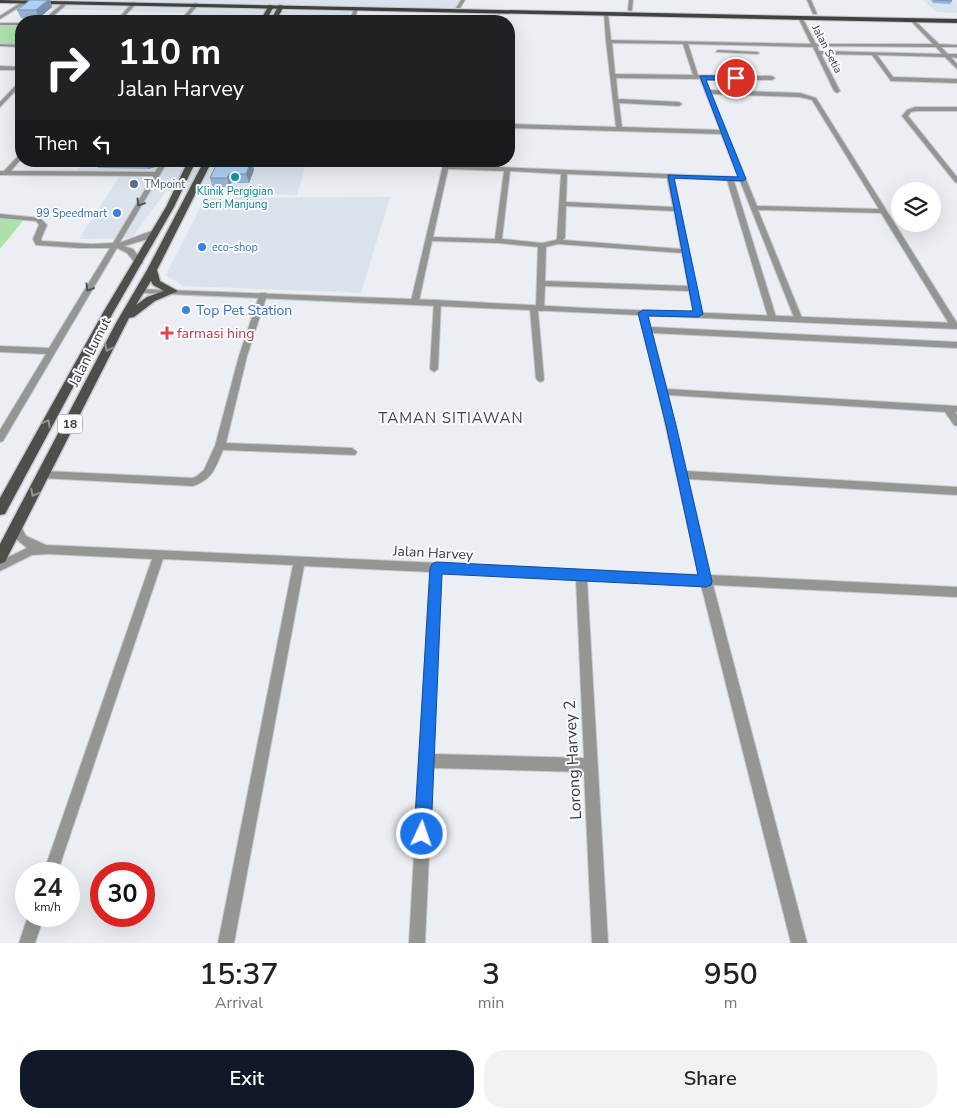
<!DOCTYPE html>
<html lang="en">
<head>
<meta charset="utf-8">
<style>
	body { margin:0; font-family:"Nunito Sans",sans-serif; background:#f2f2f2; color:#222; height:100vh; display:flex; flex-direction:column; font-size:19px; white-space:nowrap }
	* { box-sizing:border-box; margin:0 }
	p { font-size:16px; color:#767676 }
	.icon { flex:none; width:28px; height:28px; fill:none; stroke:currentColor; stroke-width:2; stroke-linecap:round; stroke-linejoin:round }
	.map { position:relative; height:943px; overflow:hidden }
	.details { display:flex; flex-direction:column; background:#fff; flex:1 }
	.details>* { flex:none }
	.top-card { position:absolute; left:15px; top:15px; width:500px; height:152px; border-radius:20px; box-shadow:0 5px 20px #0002; background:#202124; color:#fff; overflow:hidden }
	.buttons { position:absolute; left:891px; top:182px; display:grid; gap:10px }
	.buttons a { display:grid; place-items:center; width:50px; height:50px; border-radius:50%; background:#fff; box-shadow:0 5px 20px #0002; font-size:25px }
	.speed { position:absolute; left:15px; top:862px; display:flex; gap:10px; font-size:25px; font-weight:700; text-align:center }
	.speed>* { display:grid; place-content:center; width:65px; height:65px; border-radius:50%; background:#fff; box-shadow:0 5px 20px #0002; line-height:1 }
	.speed small { font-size:12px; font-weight:400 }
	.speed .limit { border:8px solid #d22; background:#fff; color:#111 }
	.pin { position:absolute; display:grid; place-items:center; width:42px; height:42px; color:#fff; margin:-21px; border:2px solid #fff; border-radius:50%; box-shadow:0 1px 5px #0007 }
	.me { position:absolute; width:55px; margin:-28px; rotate:3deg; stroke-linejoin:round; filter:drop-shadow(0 0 4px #0008) }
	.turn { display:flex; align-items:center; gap:18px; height:105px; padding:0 20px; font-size:22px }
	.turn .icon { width:65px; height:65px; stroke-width:2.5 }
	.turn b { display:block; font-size:35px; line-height:42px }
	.then { display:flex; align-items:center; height:48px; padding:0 20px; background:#0003; gap:10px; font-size:19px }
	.eta { display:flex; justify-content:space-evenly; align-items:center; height:85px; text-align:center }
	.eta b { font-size:30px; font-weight:600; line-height:35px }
	.primary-button { display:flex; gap:10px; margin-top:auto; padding:10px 20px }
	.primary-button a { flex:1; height:58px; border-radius:20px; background:#111827; color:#fff; font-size:20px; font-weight:600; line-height:58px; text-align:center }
	.primary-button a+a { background:#f2f2f2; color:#222 }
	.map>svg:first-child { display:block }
	.built { fill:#dae3ec }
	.green { fill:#ace1ac }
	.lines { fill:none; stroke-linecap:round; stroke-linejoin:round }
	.minor-casing { stroke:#c7cace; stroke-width:2 }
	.tertiary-casing { stroke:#c7cace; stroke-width:2 }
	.primary-casing { stroke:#c7cace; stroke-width:3 }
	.trunk-casing { stroke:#c7cace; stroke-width:2 }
	.minor { fill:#959694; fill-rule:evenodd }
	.tertiary { fill:#959694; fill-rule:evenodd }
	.primary { fill:#4d4f4b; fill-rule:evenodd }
	.trunk { fill:#41423f; fill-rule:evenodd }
	.wall { fill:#96b4d5 }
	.shaded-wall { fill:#7a92ae }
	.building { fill:#afd1f8; stroke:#7a92ae }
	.oneway { stroke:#505152 }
	.oneway2 { stroke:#929493 }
	.route { fill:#1a73e8; stroke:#114b97 }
	.culture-dot { fill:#0f9aa8; stroke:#f9fcff; stroke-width:2 }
	.service-dot { fill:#5c6f8a; stroke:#f9fcff; stroke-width:2 }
	.shop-dot { fill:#3f7fe0; stroke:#f9fcff; stroke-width:2 }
	.health-dot { fill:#e0444e; stroke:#f9fcff; stroke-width:2 }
	.labels { text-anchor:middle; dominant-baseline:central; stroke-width:4; stroke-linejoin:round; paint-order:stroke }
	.far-street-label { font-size:11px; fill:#393a3c; stroke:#f9fcff }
	.far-service-label { font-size:11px; fill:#4e5e75; stroke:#f9fcff; text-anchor:start }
	.far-culture-label { font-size:11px; fill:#0d838f; stroke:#f9fcff }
	.far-shop-label { font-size:11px; fill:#366cbe; stroke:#f9fcff; text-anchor:end }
	.shield { fill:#f9fcff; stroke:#737476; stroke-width:1 }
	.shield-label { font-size:12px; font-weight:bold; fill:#393a3c }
	.shop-label { font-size:14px; fill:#366cbe; stroke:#f9fcff; text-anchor:start }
	.health-label { font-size:14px; fill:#be3a42; stroke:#f9fcff; text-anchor:start }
	.street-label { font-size:14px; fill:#393a3c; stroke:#f9fcff }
	.neighbourhood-label { font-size:15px; letter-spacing:1px; fill:#3f4245; stroke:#f9fcff }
	.near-street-label { font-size:16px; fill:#393a3c; stroke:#f9fcff }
</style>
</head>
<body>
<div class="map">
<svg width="957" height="943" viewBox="0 0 957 943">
	<rect width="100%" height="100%" fill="#ebeef2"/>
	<path class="built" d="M38,0H461L455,9H351L347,21H184L190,13L26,8Z
		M923,0H955L957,2V13L936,12Z
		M84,161H307L297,195L166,191L132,238L79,239L122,172L77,171Z
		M390,197L361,293L183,286L166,275L205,198Z"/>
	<path class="green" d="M0,24H21V40L14,46L0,45Z
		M0,216L26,217L0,249Z"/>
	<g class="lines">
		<defs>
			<path id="minor" d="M25,0L29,1L0,19V16Z
				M461,0H465L460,8H456Z
				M807,0H811L817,14H813Z
				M133,2L137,3L120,21H116Z
				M195,3L199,4L184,21H180Z
				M62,4L66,5L47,21H42Z
				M356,7L358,8L354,21H350L354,8Z
				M604,13L608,14L611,40L811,44L798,17L800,16L802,17L816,44H933L910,20L912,18L939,44L957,45V47H941L948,54H957V58L951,57L957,64V69L945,57L877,55L893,77L957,79V83L891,81L872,55L821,54L840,91L837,93L834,91L813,47L688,44L698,75L772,76L775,78L772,80L705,79L710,90L800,93L816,98L957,323V327H951L881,213L758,210L802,318L798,321L795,320L740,181H734L776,317L775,319H769L768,317L727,180L674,178L702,315L701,317H695L694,315L689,291L545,286L544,309L543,311H538L544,379L543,381L540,382L536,379L530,309L531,307H536L538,247L498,243L432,241L419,301L415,303H412L411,301L444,161H450L449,165L738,177L721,134L509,128V124L616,127L606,41ZM612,43L683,44L693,75L615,74ZM817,46L936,47L942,54L819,51ZM616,78L700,79L720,130L622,127L619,103L679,106L682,104L679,102L618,99ZM711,94L800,97L812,100L879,209L757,206ZM448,169L504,171L495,239L433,237ZM510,171L561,174L557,238L556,240L542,243L502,239ZM567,174L667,178L673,207L566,202ZM566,206L674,211L681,249L563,240L565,238ZM558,244L682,253L688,286L545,281L546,247Z
				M0,23H21V25H0Z
				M0,44L21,45V47L0,46Z
				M718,50L757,52L759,53L757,54L716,52Z
				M0,66L21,67V70H0Z
				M21,80V85L0,107V102Z
				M915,107H957V111H916L911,112L908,116L957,177V183L955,182L902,116L907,110Z
				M21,153V159L11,171L155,172L162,161H168L120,242C131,240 149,230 158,230V234L145,240L124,246L133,249L143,262L142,264H136L127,253L117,248L3,441L0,442V430L46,354L0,352V346L49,348L110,248H78L36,245L33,239L39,225L36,221L0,218V214L40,218L47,225L41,239L42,241L91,244L113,243L153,176L0,175V171H4Z
				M260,293H266L267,295L247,356L226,443L352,448L357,452L355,455L223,450C215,468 213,479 193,486L40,478L39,475L40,472L44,471L193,478L197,476L204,470L215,446L239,356Z
				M434,300H437L441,302L438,369L434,372L430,369Z
				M643,310L647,313L651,327L957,342V348L652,333L667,389L957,406V412H955L957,415V426L954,425L945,412L668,395L686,471L957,487V495L688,479L710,575L957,587V597L713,585L807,943H791L701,585L587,579L608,943H592L584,772L433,768L425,943H409L430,572L304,566L234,943H218L293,565L163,559L57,874H43L152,559L48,554L32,555L0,571V561L27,548L16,539L11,527L12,524L16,523L20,524L26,536L46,545L699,575L658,392L639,313ZM441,572L576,579L584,758L433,754Z
				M28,916H44L35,943H19Z"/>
			<path id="tertiary" d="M629,0H633L632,10L630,11L628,10Z
				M138,289L437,300L585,308L957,323V329C685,318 413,304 141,293L137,291Z"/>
			<path id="primary" d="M269,5L274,6L266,21H260Z
				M279,5L284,6L276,21H270Z
				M188,161H196L174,207L114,311L5,514L0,515V498L104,311L166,207Z
				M204,161H212L157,270L160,281L178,291L155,301L134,317L129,318L5,562L0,564V544L116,323L147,270ZM151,281L153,285L164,291L147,297L136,305Z"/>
			<path id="trunk" d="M0,0L957,19V23L0,3Z"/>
		</defs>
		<use href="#minor" class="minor-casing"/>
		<use href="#tertiary" class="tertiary-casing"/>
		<use href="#primary" class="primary-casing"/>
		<use href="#trunk" class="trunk-casing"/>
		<use href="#minor" class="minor"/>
		<use href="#tertiary" class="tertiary"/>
		<use href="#primary" class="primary"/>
		<use href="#trunk" class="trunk"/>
	</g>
	<path class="wall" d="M30,0H50L52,7L39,18H21L17,10Z
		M931,0H951L952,1L950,4L933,3Z
		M95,161H160L156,167L148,169L98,168Z
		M252,161L254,170L249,183H231L230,187L213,188L210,178Z"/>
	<path class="shaded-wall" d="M48,0H50L52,7L39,18L36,10Z
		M145,161H160L156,167L148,169Z
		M252,161L254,170L249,183L246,174Z
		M229,174L231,183L230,187L227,178Z"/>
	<path class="building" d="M30,0H48L36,10H17Z
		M934,0H951L952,1Z
		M218,161H251L246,174H229L227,178H210Z"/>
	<defs><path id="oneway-chevron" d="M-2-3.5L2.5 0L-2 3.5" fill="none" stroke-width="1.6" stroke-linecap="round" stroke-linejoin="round" transform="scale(1.25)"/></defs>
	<g class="oneway">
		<use href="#oneway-chevron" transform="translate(140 203) rotate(121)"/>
		<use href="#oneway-chevron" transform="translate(89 288) rotate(121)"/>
	</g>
	<g class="oneway2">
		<use href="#oneway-chevron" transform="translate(108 348) rotate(117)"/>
		<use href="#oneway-chevron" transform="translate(47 423) rotate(-61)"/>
		<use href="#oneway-chevron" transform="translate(34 493) rotate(118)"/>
	</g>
	<path class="route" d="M700,76H736L739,78L736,80H706L746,179L743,181L674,178L703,314L698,317L648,316L676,425L712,581L711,585L706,587L442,574L431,834L428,840L422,842L417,840L414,834L430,568L432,564L436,562L698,575L666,425L638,313L643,310L693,311L668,175L738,177Z"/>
	<circle class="culture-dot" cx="235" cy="177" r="5"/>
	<circle class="service-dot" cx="134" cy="184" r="5"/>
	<g class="shop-dot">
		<circle cx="117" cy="213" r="5"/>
		<circle cx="202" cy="247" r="5"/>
		<circle cx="186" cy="310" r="5"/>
	</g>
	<path class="health-dot" d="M164.5 325.5h5v5h5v5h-5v5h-5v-5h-5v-5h5z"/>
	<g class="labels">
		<g class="far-street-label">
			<text transform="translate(827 49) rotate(63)">Jalan Setia</text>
		</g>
		<g class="far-service-label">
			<text x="144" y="184">TMpoint</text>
		</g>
		<g class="far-culture-label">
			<text x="235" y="191">Klinik Pergigian<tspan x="235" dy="13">Seri Manjung</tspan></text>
		</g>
		<g class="far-shop-label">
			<text x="107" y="213">99 Speedmart</text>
			<text x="212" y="247" text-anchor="start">eco-shop</text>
		</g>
		<rect class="shield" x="57.5" y="414.5" width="25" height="19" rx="4"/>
		<g class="shield-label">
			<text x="70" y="424">18</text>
		</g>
		<g class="shop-label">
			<text x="196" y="310">Top Pet Station</text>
		</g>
		<g class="health-label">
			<text x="177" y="333">farmasi hing</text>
		</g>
		<g class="street-label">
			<text transform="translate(90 352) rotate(-63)">Jalan Lumut</text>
			<text transform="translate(433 553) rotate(3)">Jalan Harvey</text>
		</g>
		<g class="neighbourhood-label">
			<text x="451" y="418">TAMAN SITIAWAN</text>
		</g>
		<g class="near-street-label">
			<text transform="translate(573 760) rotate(-93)">Lorong Harvey 2</text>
		</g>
	</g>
</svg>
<div class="buttons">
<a><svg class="icon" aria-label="layers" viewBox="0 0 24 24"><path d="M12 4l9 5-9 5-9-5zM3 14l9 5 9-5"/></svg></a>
</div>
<div class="speed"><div>24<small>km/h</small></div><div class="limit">30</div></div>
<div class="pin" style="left:736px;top:78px;background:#d93025"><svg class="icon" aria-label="arrive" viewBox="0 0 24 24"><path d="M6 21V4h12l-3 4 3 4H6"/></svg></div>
<svg class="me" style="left:422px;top:834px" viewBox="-20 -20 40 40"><circle r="17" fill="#1a73e8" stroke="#fff" stroke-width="3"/><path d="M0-11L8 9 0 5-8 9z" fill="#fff"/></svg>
<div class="top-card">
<div class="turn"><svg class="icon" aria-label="right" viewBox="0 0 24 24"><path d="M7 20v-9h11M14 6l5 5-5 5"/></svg><div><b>110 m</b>Jalan Harvey</div></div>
<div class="then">Then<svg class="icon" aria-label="left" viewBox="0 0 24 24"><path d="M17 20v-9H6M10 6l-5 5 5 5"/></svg></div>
</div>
</div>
<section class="details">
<div class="eta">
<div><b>15:37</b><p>Arrival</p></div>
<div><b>3</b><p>min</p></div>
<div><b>950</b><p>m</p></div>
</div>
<div class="primary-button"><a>Exit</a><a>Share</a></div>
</section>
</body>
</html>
